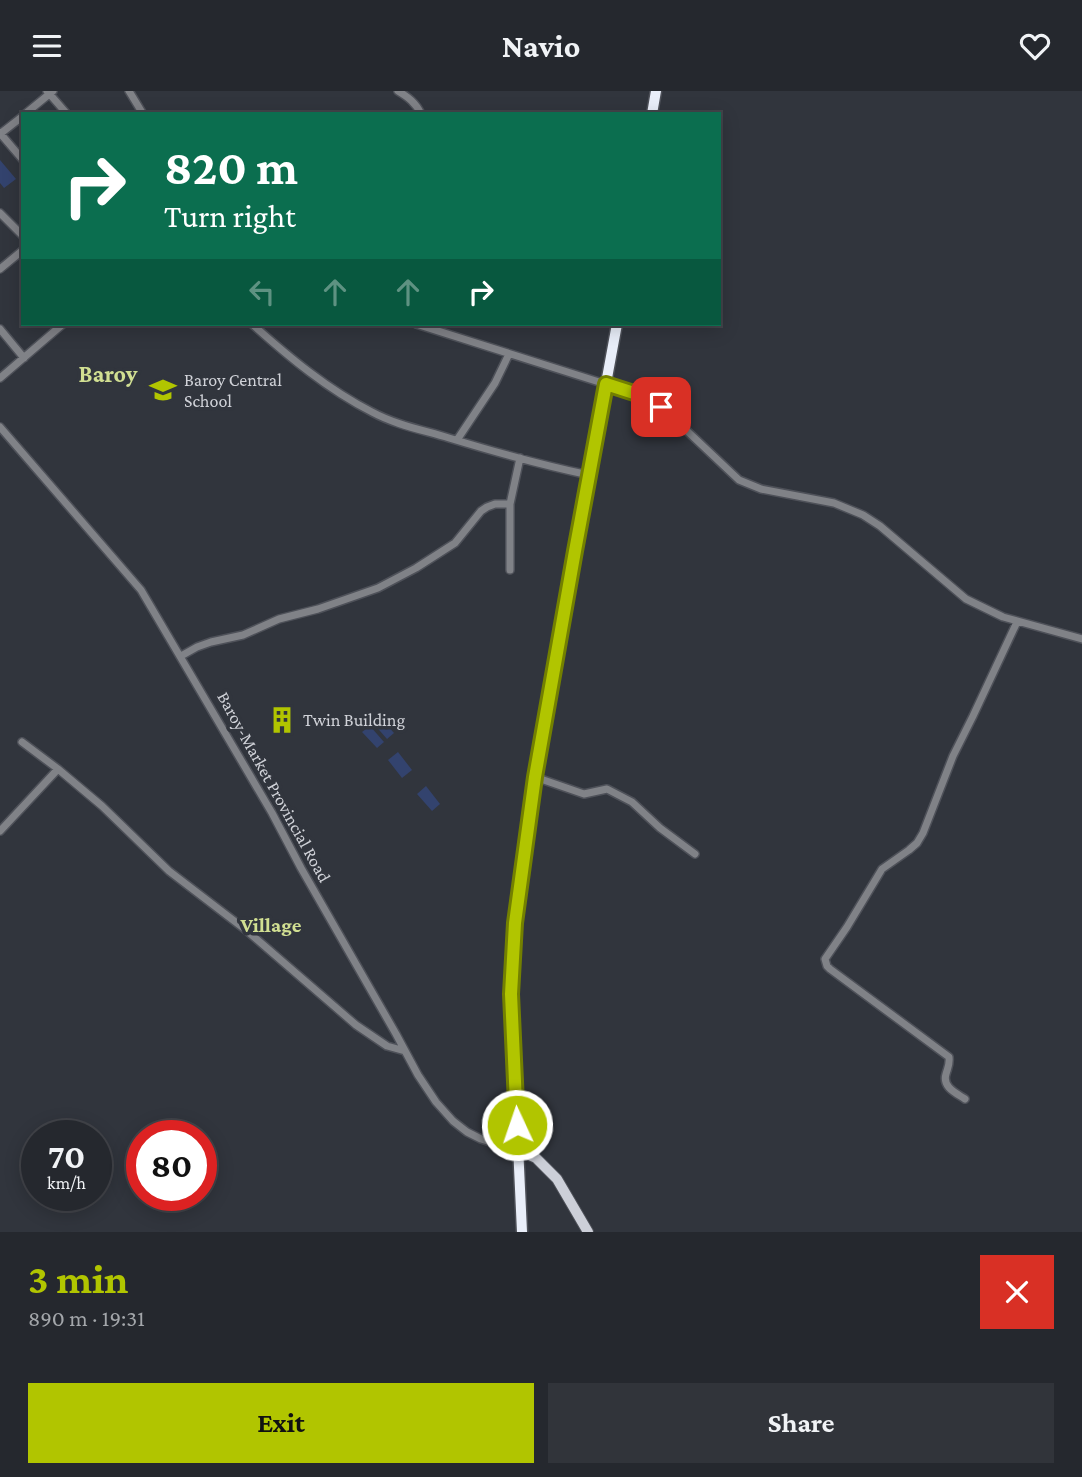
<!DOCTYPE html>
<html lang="en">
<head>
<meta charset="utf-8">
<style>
	body { margin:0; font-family:"Crimson Pro",serif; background:#31343a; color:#f1f3f6; height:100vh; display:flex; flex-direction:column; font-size:26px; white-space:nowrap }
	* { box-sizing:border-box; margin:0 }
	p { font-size:23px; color:#a3a6aa }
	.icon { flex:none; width:38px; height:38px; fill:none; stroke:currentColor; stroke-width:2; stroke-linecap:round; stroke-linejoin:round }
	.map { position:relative; height:1141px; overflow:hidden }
	.sheet { display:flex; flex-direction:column; background:#25282e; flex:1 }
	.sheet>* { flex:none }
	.top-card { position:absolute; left:21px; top:21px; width:700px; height:214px; border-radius:0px; box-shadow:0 4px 18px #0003,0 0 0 2px #42444a; background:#0b6e4f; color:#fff; overflow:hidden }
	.speed { position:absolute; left:21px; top:1029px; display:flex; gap:14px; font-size:35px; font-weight:700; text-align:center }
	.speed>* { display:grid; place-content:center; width:91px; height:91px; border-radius:50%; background:#25282e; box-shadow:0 4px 18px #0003,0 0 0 2px #42444a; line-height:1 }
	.speed small { font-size:18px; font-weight:400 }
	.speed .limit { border:10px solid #d22; background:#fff; color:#111 }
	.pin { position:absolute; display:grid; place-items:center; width:60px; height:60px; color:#fff; margin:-30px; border-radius:14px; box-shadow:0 4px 10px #0006 }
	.me { position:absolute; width:77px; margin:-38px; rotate:357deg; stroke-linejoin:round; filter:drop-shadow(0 0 5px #0008) }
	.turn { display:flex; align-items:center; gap:24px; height:147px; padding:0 28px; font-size:32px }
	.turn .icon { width:91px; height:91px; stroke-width:2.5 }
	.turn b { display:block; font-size:49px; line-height:60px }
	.lanes { display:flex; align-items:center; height:66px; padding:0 28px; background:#0003; justify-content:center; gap:35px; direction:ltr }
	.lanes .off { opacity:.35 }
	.round { display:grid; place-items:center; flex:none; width:74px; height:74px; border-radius:0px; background:#31343a }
	.summary { display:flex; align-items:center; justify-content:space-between; height:119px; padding:0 28px }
	h1 { font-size:42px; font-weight:700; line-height:52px; color:#b1c500 }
	.action { display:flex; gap:14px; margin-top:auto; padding:14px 28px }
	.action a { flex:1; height:80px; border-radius:0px; background:#b1c500; color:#111; font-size:28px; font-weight:700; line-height:80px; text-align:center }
	.action a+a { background:#31343a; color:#f1f3f6 }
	header { display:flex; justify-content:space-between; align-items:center; height:91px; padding:0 28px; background:#25282e; font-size:32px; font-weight:700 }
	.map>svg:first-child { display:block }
	.green { fill:#33436e }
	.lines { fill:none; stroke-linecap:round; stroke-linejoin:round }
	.minor-casing { stroke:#4e5159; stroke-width:10 }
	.major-casing { stroke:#4e5159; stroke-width:12 }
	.highway-casing { stroke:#4e5159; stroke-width:13 }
	.minor { stroke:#808287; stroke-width:7 }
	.major { stroke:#cccfd8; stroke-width:10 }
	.highway { stroke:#e9eef9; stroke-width:10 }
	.route-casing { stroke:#738000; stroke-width:18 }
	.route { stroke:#b1c500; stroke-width:12 }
	.labels { text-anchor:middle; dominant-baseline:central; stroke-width:7; stroke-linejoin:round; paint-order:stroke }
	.poi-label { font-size:18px; fill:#d0d2d8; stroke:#31353d; text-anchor:start }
	.street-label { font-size:18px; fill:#d0d2d8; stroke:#31353d }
	.quarter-label { font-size:21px; font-weight:bold; fill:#d1df92; stroke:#31353d }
	.district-label { font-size:24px; font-weight:bold; fill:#d1df92; stroke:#31353d }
</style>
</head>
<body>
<header><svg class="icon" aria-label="menu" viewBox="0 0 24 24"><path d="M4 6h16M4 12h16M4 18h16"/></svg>Navio<svg class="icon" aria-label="heart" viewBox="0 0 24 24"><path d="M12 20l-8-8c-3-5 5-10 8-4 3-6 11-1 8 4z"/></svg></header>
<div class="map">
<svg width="1082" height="1141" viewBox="0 0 1082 1141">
	<rect width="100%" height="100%" fill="#31353d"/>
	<path class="green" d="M0,69L16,88L4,97L0,92Z
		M380,626L394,642L387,648L373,632Z
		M370,635L384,651L377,657L362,641Z
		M398,661L412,679L402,687L388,669Z
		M426,695L440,713L432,720L417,703Z"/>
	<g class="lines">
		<defs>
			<path id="minor" d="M47,0L67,23
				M129,0L143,23
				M398,0C408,6 416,12 421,23
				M25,23L53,0
				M0,42L23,69
				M0,43L23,25
				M0,122L23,145
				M0,178L23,159
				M252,233C289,266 327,298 372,321C396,334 423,339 449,347C495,361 541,374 589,384
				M416,233L637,303L668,322L739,389L761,398L834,412L863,424L880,435L966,508L1003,526L1082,548
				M0,238L24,267
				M0,287L63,233
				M0,336L141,499L272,722L301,777L396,943L418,984L436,1011L453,1030L467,1041L481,1048L519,1060
				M457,349L495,292L509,263
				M510,479V413L520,367
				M181,565L197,556L211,551L243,544L279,528L318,518L378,497L416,477L455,452L481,420L487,416L495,413H510
				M22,651L58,678L102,715L169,780L246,839L356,934L387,955L405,960
				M535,686L584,703L607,698L632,711L660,737L695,763
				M0,740L58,678
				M965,1008C956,1002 942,996 946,983C948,976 950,973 949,966L830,878L827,875L825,868L847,836L882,778L909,759L917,752L923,742L953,665L973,625L1017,531"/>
			<path id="major" d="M519,1060L536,1067L557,1088L588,1141"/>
			<path id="highway" d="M652,23L656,0
				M522,1141L511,903L513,853L535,686L575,460L617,233"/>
		</defs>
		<use href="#minor" class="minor-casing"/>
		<use href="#major" class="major-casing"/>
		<use href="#highway" class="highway-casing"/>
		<use href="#minor" class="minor"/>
		<use href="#major" class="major"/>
		<use href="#highway" class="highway"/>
	</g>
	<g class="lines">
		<defs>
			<path id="route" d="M517,1034L511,903L515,832L535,686L575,460L606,293L637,303L661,316"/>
		</defs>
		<use href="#route" class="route-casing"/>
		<use href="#route" class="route"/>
	</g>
	<defs>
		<symbol id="school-bare" viewBox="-9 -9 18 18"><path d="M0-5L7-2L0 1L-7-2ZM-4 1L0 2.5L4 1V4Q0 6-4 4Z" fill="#b1c500" stroke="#31353d" stroke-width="2.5" paint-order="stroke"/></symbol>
		<symbol id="building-bare" viewBox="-9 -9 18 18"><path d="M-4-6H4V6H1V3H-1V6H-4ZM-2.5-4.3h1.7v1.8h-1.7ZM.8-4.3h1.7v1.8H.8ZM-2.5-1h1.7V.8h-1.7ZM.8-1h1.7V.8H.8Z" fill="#b1c500" stroke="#31353d" stroke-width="2.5" paint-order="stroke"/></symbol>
	</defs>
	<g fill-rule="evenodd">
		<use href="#school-bare" x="144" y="280" width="38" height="38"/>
		<use href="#building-bare" x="263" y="610" width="38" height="38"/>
	</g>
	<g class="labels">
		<g class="poi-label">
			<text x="184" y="289">Baroy Central<tspan x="184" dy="21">School</tspan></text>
			<text x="303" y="629">Twin Building</text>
		</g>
		<g class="street-label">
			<text transform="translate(274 696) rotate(61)">Baroy-Market Provincial Road</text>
		</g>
		<g class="quarter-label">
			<text x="271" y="834">Village</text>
		</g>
		<g class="district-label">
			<text x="108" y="282">Baroy</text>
		</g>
	</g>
</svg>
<div class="speed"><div>70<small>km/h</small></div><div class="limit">80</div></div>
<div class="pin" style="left:661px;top:316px;background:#d93025"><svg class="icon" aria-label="arrive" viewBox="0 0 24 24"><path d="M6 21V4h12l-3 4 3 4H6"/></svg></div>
<svg class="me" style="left:517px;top:1034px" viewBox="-20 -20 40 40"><circle r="17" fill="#b1c500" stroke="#fff" stroke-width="3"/><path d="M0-11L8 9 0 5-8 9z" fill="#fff"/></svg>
<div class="top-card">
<div class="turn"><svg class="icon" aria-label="right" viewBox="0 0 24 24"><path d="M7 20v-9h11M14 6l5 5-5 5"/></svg><div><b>820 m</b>Turn right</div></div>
<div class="lanes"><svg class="icon off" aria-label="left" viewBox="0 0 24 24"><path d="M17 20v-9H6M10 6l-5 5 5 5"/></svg><svg class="icon off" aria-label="ahead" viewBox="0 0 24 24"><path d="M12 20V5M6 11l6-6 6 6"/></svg><svg class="icon off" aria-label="ahead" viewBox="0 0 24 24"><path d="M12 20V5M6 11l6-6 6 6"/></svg><svg class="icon" aria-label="right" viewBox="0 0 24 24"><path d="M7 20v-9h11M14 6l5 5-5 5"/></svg></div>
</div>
</div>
<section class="sheet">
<div class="summary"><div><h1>3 min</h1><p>890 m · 19:31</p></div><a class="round" style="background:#d93025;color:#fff"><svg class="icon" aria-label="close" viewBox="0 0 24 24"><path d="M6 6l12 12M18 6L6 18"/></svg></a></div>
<div class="action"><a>Exit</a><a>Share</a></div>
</section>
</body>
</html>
